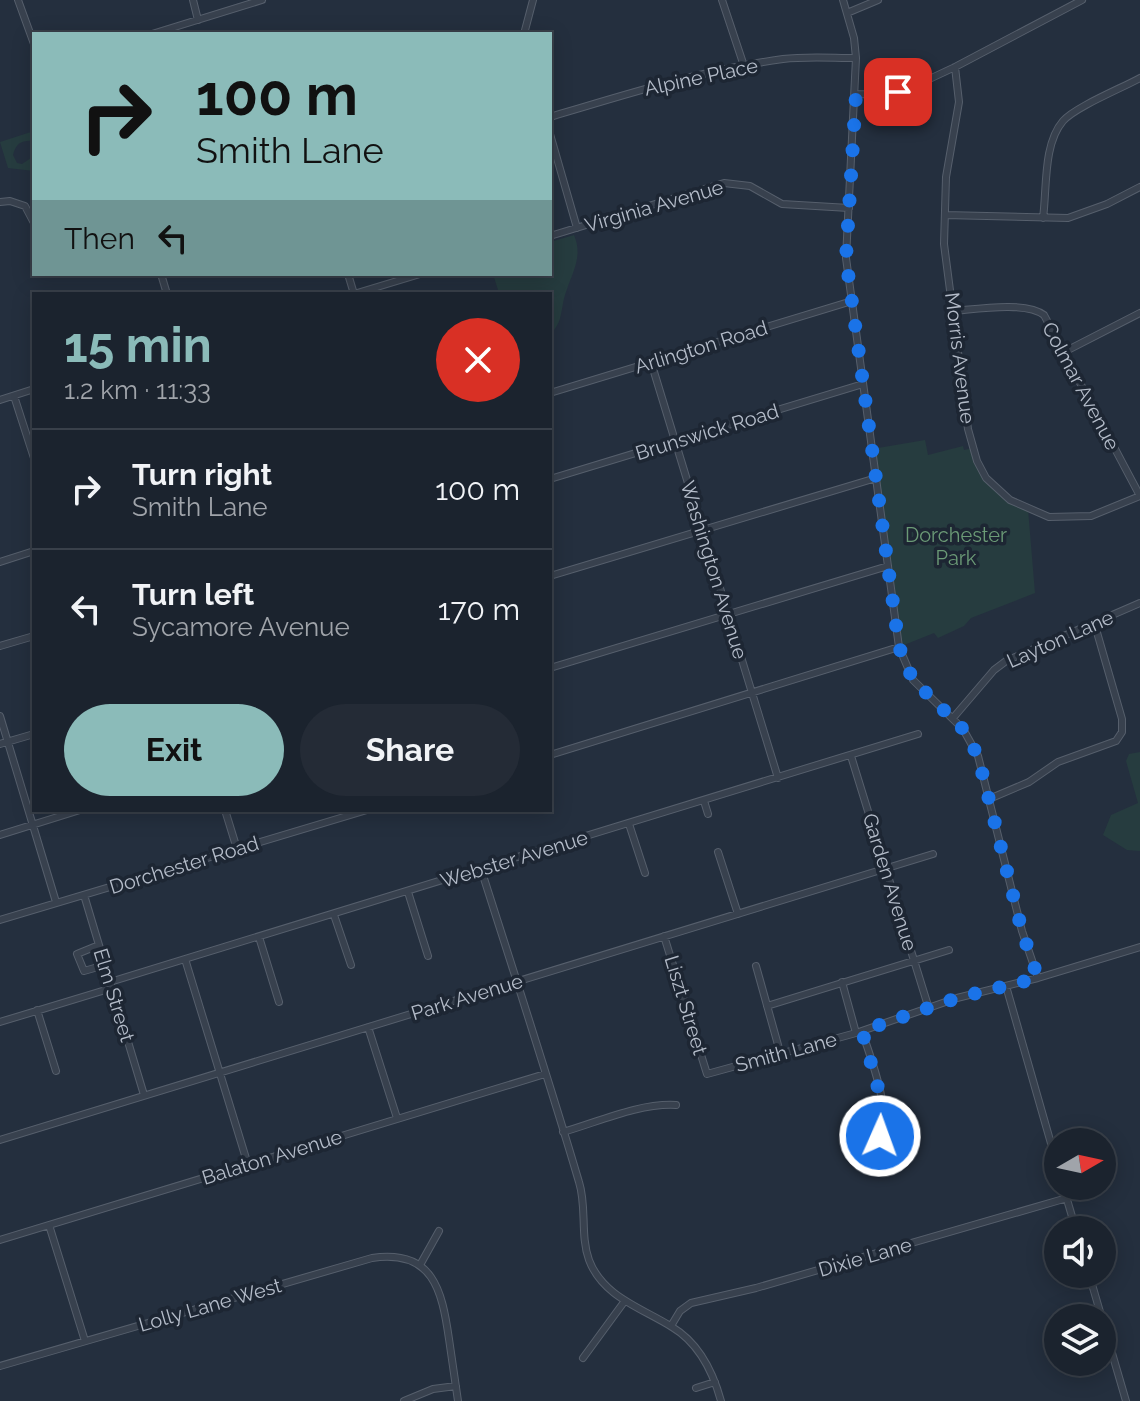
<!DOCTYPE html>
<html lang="en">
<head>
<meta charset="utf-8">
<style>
	body { margin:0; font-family:Raleway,sans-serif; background:#242b36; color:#f1f3f6; height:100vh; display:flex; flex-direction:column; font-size:30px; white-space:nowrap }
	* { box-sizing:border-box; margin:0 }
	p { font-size:26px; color:#a0a4aa }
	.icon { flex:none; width:44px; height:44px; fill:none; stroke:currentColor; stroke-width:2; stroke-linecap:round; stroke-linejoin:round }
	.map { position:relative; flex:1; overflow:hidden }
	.panel { position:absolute; left:32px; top:292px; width:520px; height:520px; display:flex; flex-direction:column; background:#1b232e; border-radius:0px; box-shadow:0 4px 20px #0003,0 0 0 2px #39404a }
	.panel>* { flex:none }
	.guide { position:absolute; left:32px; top:32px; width:520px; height:244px; border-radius:0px; box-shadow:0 4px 20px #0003,0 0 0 2px #39404a; background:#8bbbb9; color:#111; overflow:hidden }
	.needle { width:52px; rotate:81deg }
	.tools { position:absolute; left:1044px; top:1128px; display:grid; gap:16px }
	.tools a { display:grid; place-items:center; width:72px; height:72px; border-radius:50%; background:#1b232e; box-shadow:0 4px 20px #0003,0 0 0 2px #39404a; font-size:40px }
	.pin { position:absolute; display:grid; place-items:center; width:68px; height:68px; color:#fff; margin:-34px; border-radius:16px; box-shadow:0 4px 12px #0006 }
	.me { position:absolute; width:88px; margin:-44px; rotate:2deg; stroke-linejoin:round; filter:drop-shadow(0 0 6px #0008) }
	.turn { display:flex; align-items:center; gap:28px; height:168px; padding:0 32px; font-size:36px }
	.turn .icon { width:104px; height:104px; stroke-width:2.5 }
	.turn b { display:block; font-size:56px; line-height:68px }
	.then { display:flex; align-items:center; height:76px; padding:0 32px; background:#0003; gap:16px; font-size:30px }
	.round { display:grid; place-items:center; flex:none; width:84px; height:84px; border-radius:42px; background:#242b36 }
	.head { display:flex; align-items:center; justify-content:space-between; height:136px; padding:0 32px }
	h1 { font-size:48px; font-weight:700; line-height:60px; color:#8bbbb9 }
	.primary-button { display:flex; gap:16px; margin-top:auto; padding:16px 32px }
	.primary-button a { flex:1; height:92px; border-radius:48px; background:#8bbbb9; color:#111; font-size:32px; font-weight:700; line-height:92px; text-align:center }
	.primary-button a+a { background:#242b36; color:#f1f3f6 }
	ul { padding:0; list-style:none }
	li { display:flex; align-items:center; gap:24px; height:120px; padding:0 32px; border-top:2px solid #39404a }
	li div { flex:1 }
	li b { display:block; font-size:30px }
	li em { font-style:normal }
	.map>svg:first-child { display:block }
	.green { fill:#263c3f }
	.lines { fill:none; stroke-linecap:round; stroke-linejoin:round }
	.street-casing { stroke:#565f6c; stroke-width:8 }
	.street { stroke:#38414e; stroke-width:6 }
	.route { stroke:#1a73e8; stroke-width:14; stroke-dasharray:0 25.2 }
	.labels { text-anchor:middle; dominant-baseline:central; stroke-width:7; stroke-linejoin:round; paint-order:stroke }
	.street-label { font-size:20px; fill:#b4bcc9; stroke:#1d2633 }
	.park-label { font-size:20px; fill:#6b9a76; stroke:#1d2633 }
</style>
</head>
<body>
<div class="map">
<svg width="1140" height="1401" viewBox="0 0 1140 1401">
	<rect width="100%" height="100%" fill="#242f3e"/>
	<path class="green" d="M34,131V141C22,140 16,143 13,155L17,163L22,164L34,156V171L8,168L0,142Z
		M574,235C583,256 573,271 566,292C560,308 564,322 550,334V294H497L498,290L493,274H550V242Z
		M925,440L928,455L963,446L964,450L973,448C983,478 1003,493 1028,509L1035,593L971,618L964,626L938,638L934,633L899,647L872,449Z
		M1140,752V851L1127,850L1103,835L1111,815L1138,803L1126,761L1129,754Z"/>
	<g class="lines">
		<defs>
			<path id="street" d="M18,0L34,44
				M193,0L198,20
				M722,0L744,66
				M843,0L854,38L856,58L846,258L899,647L913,680L963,729L978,756L1022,931L1038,978
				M847,13L878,0
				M152,34L262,0
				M524,34L533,0
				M955,67L959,102L946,177L944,244L968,429L977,461L986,478L1010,500L1049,517L1091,516L1140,496
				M856,94L885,95L908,89L955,67L1082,0
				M550,117C626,94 703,70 783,59C806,56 832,58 856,58
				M550,134L577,228
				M0,202L10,201L25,206L34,223
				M945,215L1068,218L1107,204L1140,187
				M1043,218C1047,189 1043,144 1063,121C1075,107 1122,88 1140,78
				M550,236L724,183L750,186L782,204L849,208
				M161,274L167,294
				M348,274L354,294
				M354,294L420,274
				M954,311C977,309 1026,301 1044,315L1140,496
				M1064,352L1140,313
				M651,362L778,778
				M550,393L852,301
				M14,396L34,458
				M0,400L34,389
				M550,479L863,384
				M0,562L34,551
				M550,576L876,478
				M0,646L34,636
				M550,668L888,566
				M0,716L56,902
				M953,718L994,670L1006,661L1140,603
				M0,744L34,734
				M550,755L899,647
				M851,756L929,1009
				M989,799L1029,782L1058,762L1116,741L1122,732V719L1094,622
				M704,801L708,814
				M225,810L237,849
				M629,824L645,873
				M0,835L80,810
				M718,852L738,914
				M481,869C514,973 548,1077 579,1182C587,1207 580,1235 589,1260C603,1297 642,1308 672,1327C699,1343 713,1372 721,1401
				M408,892L428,956
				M84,895L144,1095
				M334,915L351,965
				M0,920L367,810
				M664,936L707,1074L856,1033L957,998L1038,978L1140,947
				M259,937L279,1002
				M99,945L77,954L84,971L105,965
				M185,959L248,1165
				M756,966L780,1052
				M110,982L918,734
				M842,982L856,1033
				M1006,986L1058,1168
				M767,1006L949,950
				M37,1010L56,1071
				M0,1022L112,988
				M368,1027L397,1118
				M563,1132C598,1122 639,1103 676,1105
				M0,1140L933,854
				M859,1156C865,1153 872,1150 875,1145C896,1117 871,1061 862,1031
				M1063,1186L1076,1230
				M49,1225L85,1341
				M0,1240L545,1074
				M420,1265L439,1231
				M1089,1274L1126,1401
				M671,1326L680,1311L691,1303L756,1288L1067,1198
				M583,1358L624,1302
				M0,1366L372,1258C433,1249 442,1290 449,1339C452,1360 455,1380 458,1401
				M696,1388L715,1382
				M404,1401L433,1389L456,1386"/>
		</defs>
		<use href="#street" class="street-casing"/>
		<use href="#street" class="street"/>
	</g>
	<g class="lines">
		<path class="route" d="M880,1136L882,1102L862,1031L957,998L1038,978L1022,931L978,756L963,729L913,680L899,647L846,258L856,94L885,95L898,92"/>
	</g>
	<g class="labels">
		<g class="street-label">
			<text transform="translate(701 77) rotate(-12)">Alpine Place</text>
			<text transform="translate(654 206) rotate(-16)">Virginia Avenue</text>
			<text transform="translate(701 347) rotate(-17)">Arlington Road</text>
			<text transform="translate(960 358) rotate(83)">Morris Avenue</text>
			<text transform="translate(1081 386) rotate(62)">Colmar Avenue</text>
			<text transform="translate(707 432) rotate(-17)">Brunswick Road</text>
			<text transform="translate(714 570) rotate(73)">Washington Avenue</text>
			<text transform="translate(1060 639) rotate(-24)">Layton Lane</text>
			<text transform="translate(514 859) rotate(-17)">Webster Avenue</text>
			<text transform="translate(184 865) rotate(-17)">Dorchester Road</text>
			<text transform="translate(890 882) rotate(73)">Garden Avenue</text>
			<text transform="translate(114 995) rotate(73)">Elm Street</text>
			<text transform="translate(467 997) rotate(-17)">Park Avenue</text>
			<text transform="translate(686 1005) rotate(73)">Liszt Street</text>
			<text transform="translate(786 1052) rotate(-15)">Smith Lane</text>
			<text transform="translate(272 1157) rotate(-17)">Balaton Avenue</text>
			<text transform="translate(865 1257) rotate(-16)">Dixie Lane</text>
			<text transform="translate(210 1305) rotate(-16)">Lolly Lane West</text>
		</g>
		<g class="park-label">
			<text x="956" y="535">Dorchester<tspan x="956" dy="23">Park</tspan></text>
		</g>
	</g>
</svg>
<div class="tools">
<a><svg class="needle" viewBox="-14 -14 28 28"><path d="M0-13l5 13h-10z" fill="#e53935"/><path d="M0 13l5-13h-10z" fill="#a0a4aa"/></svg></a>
<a><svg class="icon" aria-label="sound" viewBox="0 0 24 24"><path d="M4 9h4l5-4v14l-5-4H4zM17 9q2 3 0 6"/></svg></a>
<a><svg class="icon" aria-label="layers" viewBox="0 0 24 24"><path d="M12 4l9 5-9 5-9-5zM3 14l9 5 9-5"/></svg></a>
</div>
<div class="pin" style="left:898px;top:92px;background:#d93025"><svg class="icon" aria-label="arrive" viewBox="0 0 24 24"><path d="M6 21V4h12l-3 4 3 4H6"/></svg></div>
<svg class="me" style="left:880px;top:1136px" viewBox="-20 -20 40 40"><circle r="17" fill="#1a73e8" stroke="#fff" stroke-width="3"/><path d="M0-11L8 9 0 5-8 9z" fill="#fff"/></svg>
<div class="guide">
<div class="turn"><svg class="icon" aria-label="right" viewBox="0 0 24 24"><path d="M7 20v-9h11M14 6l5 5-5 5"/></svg><div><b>100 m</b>Smith Lane</div></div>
<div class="then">Then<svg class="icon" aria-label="left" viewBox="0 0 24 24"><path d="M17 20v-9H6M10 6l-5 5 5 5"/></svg></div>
</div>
<section class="panel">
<div class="head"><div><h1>15 min</h1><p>1.2 km · 11:33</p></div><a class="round" style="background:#d93025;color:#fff"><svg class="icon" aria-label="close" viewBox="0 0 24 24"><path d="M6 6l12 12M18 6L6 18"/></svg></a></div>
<ul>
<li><svg class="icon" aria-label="right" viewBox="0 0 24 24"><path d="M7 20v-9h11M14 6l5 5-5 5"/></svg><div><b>Turn right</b><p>Smith Lane</p></div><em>100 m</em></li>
<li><svg class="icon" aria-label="left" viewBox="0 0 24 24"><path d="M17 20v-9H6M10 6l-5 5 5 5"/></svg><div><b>Turn left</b><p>Sycamore Avenue</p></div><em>170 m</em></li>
</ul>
<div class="primary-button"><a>Exit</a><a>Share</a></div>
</section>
</div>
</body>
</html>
